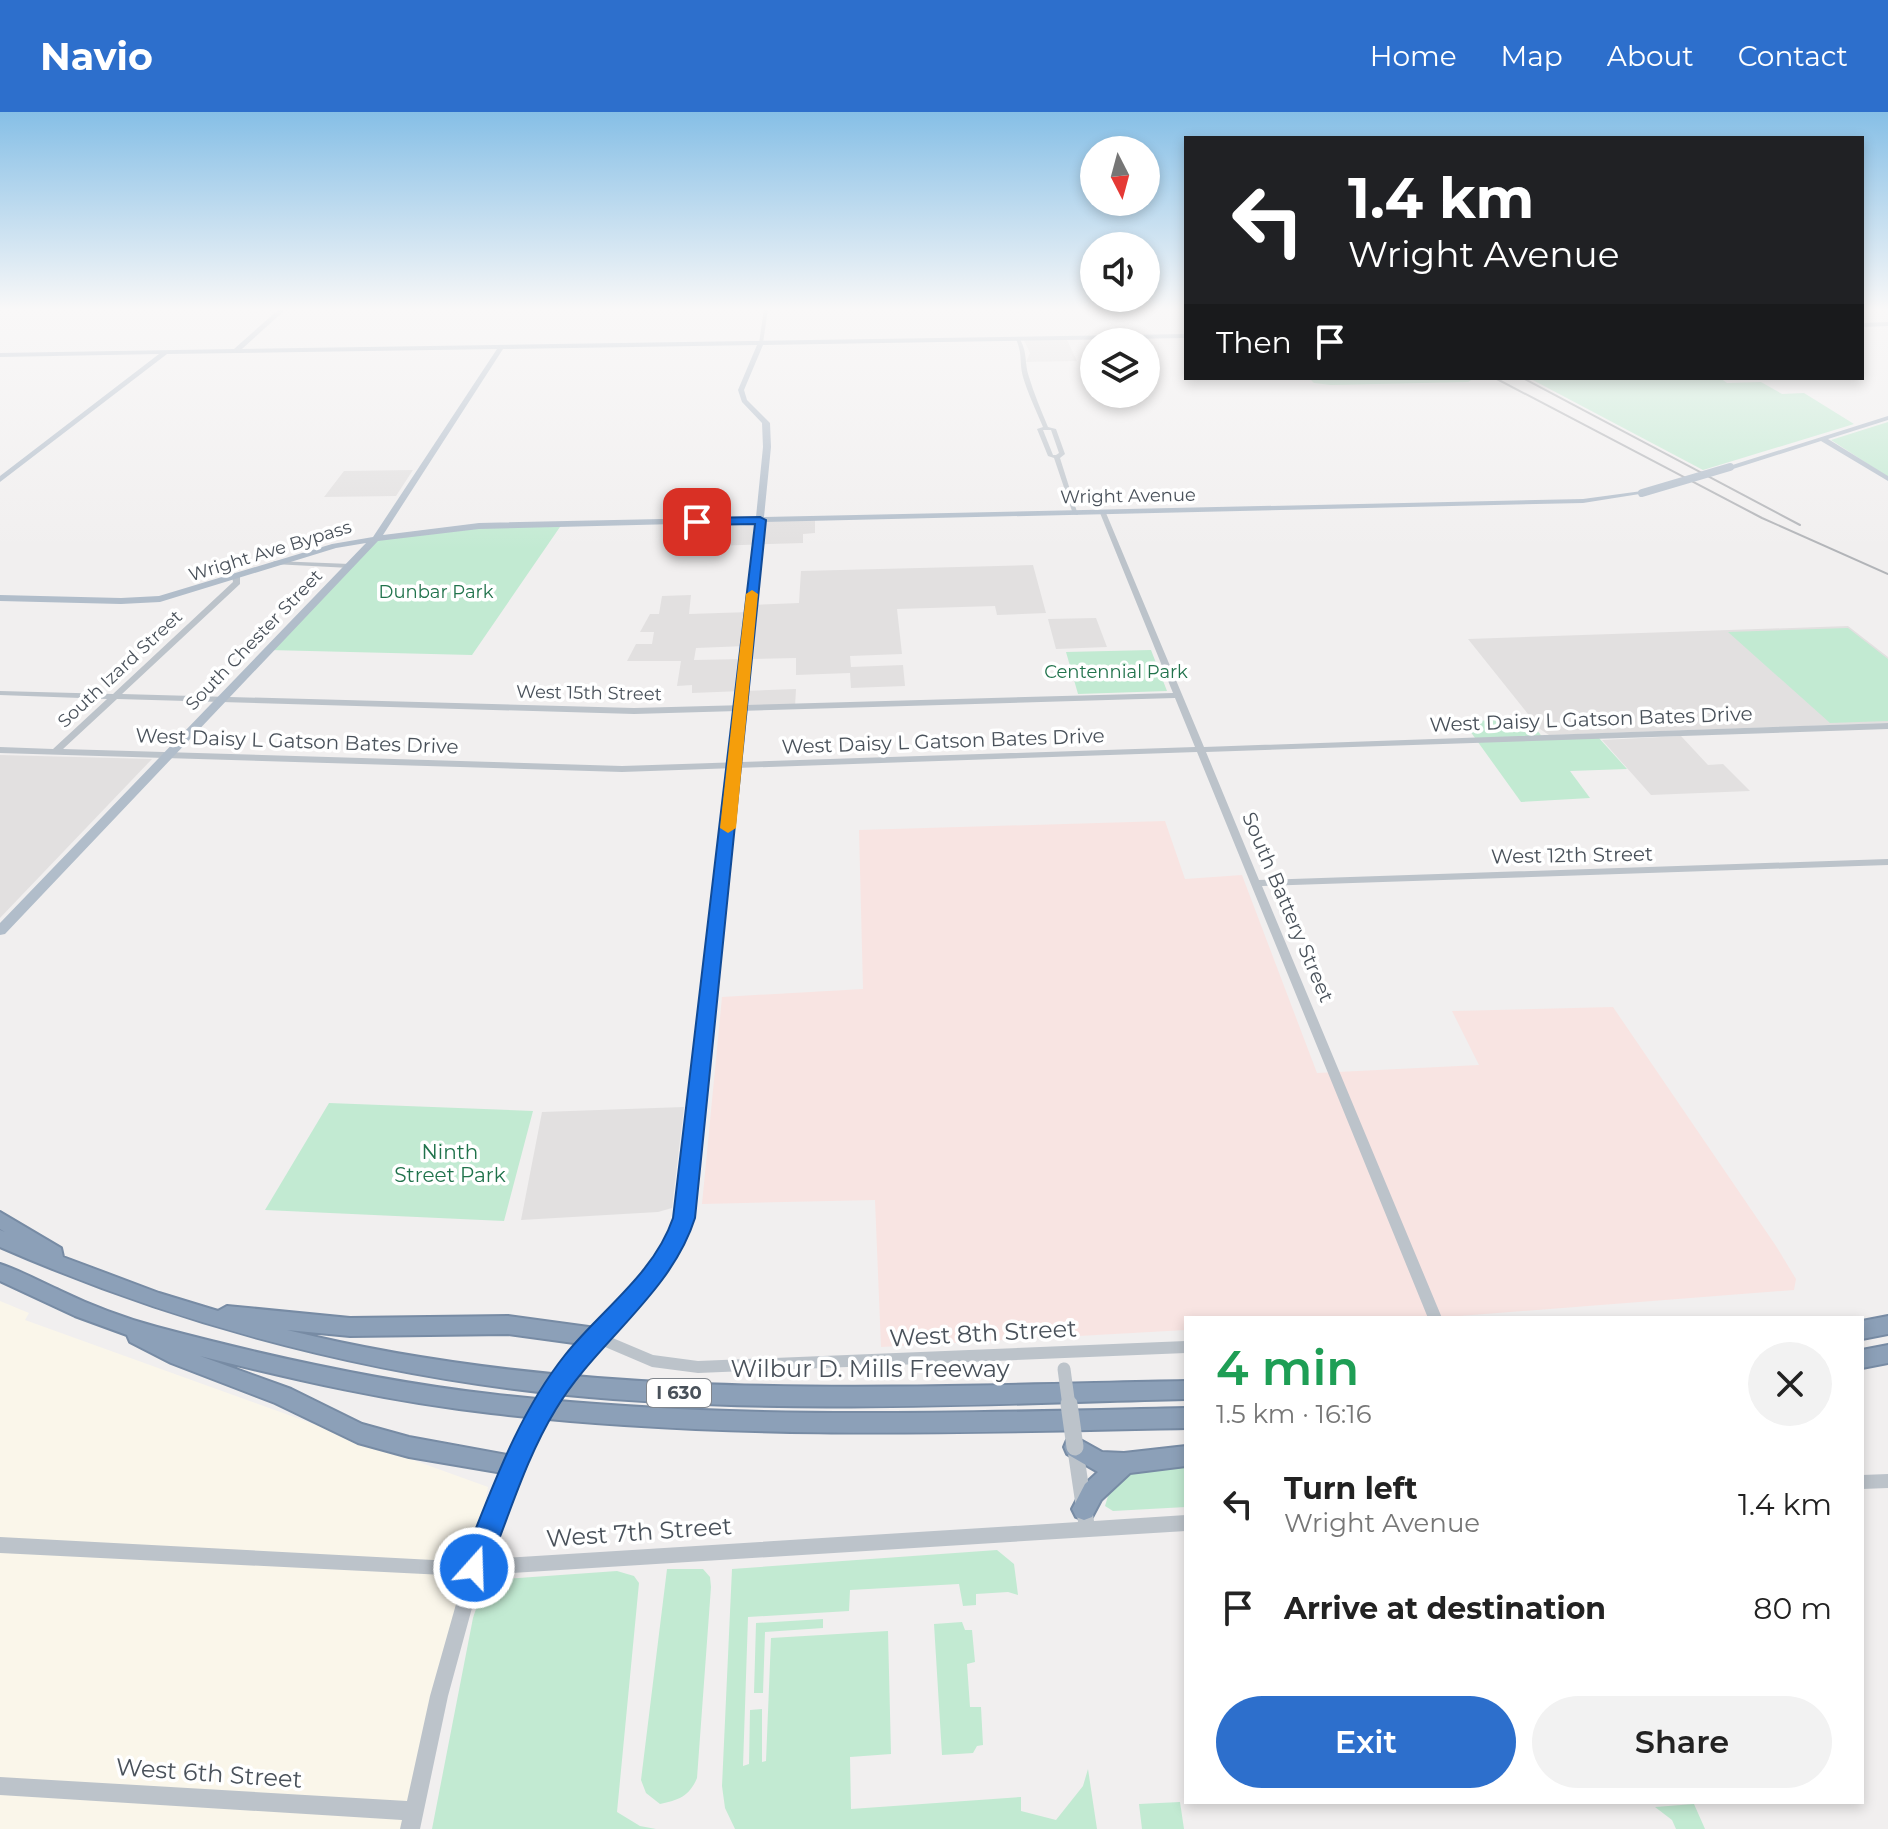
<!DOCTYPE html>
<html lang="en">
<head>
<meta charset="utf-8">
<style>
	body { margin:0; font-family:Montserrat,sans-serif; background:#f2f2f2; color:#222; height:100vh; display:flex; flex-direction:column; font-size:30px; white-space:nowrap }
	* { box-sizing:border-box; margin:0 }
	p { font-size:26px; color:#767676 }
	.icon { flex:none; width:44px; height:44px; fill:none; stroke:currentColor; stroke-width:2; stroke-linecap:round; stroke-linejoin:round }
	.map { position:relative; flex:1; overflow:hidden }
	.sheet { position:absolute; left:1184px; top:1204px; width:680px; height:488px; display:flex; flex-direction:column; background:#fff; border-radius:0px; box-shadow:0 4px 12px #0003 }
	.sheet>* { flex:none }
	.banner { position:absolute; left:1184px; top:24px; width:680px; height:244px; border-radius:0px; box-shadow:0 4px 12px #0003; background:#202124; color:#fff; overflow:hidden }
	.needle { width:52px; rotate:174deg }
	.tools { position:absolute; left:1080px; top:24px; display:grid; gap:16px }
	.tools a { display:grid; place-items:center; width:80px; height:80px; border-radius:50%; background:#fff; box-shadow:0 4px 12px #0003; font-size:40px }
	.pin { position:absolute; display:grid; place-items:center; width:68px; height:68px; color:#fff; margin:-34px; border-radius:16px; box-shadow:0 4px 12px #0006 }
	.me { position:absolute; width:88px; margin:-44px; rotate:20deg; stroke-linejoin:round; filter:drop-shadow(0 0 6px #0008) }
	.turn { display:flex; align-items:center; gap:28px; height:168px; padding:0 32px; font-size:36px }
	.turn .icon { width:104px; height:104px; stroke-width:2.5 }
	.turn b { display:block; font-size:56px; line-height:68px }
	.then { display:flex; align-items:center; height:76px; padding:0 32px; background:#0003; gap:16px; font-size:30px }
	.round { display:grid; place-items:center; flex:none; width:84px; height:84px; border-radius:42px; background:#f2f2f2 }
	.head { display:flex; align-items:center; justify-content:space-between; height:136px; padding:0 32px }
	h1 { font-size:48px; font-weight:600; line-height:60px; color:#1e9e55 }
	.primary-button { display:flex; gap:16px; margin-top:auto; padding:16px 32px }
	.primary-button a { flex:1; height:92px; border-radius:48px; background:#2d6fcc; color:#fff; font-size:32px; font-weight:600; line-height:92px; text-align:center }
	.primary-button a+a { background:#f2f2f2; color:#222 }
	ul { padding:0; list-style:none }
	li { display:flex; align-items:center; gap:24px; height:104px; padding:0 32px }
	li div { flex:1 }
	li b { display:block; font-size:30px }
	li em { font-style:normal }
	header { display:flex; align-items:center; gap:48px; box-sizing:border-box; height:112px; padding:0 40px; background:#2d6fcc; color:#fff }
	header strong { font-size:38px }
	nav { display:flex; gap:44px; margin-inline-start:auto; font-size:28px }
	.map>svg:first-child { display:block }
	.commercial { fill:#faf6ea }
	.education { fill:#e2e0e0; fill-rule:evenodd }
	.medical { fill:#f8e4e2 }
	.green { fill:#c2ead2 }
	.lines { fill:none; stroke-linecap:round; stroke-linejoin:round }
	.highway-casing { stroke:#778ba4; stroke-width:4 }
	.minor { fill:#bcc3ca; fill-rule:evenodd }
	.major { fill:#b1bdca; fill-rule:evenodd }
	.highway { fill:#8ca0b8; fill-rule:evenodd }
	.rail { stroke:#b2b4b8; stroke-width:2 }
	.minor-bridge-far1 { stroke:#bcc3ca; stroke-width:13 }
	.minor-bridge { stroke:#bcc3ca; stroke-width:17 }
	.major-bridge-far2 { stroke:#b1bdca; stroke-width:8 }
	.major-bridge-far1 { stroke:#b1bdca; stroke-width:17 }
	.major-bridge { stroke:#b1bdca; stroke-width:22 }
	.route { fill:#1a73e8; stroke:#114b97; stroke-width:2 }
	.slow { fill:#f59e0b }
	.labels { text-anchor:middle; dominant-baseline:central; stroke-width:7; stroke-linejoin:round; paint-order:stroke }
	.far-street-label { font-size:18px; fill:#49515a; stroke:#fff }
	.far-park-label { font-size:18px; fill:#21734c; stroke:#fff }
	.shield { fill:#fff; stroke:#80858c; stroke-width:2 }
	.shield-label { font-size:18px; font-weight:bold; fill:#49515a }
	.street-label { font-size:20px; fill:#49515a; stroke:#fff }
	.park-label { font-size:20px; fill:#21734c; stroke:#fff }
	.near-street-label { font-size:24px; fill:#49515a; stroke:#fff }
</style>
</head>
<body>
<header>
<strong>Navio</strong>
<nav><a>Home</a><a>Map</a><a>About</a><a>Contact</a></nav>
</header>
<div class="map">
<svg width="1888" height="1717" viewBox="0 0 1888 1717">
	<rect width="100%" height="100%" fill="#f1efef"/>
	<path class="commercial" d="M0,1189L29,1201L25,1208L488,1375L418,1717H0Z"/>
	<path class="education" d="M1024,228H1067L1077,249L1026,250L1030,241Z
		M413,358L396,384L324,385L344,359Z
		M815,407V421L803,422V431L712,434L716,409Z
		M1033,453L1046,501L997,503L995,494L897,497L902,542L850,544L851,555L903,553L905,574L851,576L850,561L796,563V546L746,547L743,579L796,577L795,595L740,596L742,579L692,581V573L677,574L681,549H627L636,532H652L654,520H640L650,502H659L662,484L691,483L689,502L750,500L751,493L799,491L801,459ZM746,534L745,547L694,548L696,536Z
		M1096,506L1107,535L1056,537L1048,507Z
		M1848,514L1888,545V611L1549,623L1540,617L1468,527Z
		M1681,624L1708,653L1723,652L1750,679L1651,683L1602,628Z
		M0,643L152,647L0,806Z
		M684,995L672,1096L658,1100L521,1108L542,1000Z"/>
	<path class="medical" d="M1165,709L1185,767L1242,763L1317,961L1479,953L1452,899L1613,895L1776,1134L1796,1167L1794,1178L1434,1206H1186V1218L881,1235L875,1088L702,1092L722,885L863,877L859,718Z"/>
	<path class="green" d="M1309,266H1475L1468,270L1331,273L1314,271Z
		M1529,266H1720L1727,271L1761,270L1782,282L1804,281L1854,312L1703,358Z
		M1888,310V365L1831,328Z
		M562,412L472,543L269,538L376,426L427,418Z
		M1848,516L1888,547V609L1830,611L1728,520Z
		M1151,538L1167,579L1078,582L1066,540Z
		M1528,607L1544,627L1598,625L1627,657L1570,659L1590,686L1521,690L1470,619L1478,618L1472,609Z
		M329,991L533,999L504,1109L265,1098Z
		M1186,1352V1395L1113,1399L1105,1394L1111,1374L1122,1362Z
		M997,1438L1014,1452L1018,1483L1008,1480L976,1482V1493L963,1494L959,1472L850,1478L849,1499L748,1505L743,1654L749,1652L750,1598L762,1597V1650L766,1649L771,1526L888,1519L891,1642L850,1645L851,1697L1021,1685V1699L1056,1708L1083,1674L1088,1657L1097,1717H735L725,1696L722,1674L732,1457Z
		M667,1457H703L710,1465L711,1475L697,1666C689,1685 678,1688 660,1692L646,1681L641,1668Z
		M617,1459L634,1464L639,1471L617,1700L640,1714L656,1717H432L473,1506C480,1486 484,1474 505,1467Z
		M823,1507V1516L765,1520L763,1581H754L756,1511Z
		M962,1510L965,1518H972L975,1550L967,1552L970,1595H981L983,1633L977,1634L973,1641L942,1643L934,1512Z
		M1180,1690L1184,1717H1142L1139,1692Z
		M1694,1692L1705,1717H1676L1672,1708L1655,1695Z"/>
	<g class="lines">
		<defs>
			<path id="highway" d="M0,1100L61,1136L63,1145L159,1181L218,1199L227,1194L350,1206L508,1204L596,1216L603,1219L607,1225L603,1231L596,1234L508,1222L350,1224L287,1218C582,1291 885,1275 1186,1269V1287C980,1292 773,1303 567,1283C368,1263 183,1215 0,1135V1118L5,1120L0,1117Z
				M0,1152C21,1159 41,1170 61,1179C92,1194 124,1206 157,1215C266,1244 378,1269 490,1282C721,1309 954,1301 1186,1296V1316C954,1321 722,1328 491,1301C392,1290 296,1268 200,1244L291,1277L362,1312L409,1325L523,1346L526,1353L523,1360L515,1363L409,1345L358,1331L275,1291L171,1251L130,1230L127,1223L75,1204L0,1169Z
				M1888,1204V1222L1862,1227V1209Z
				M1888,1233V1251L1862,1256V1238Z
				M1075,1325L1102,1340L1124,1341L1186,1334V1354L1130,1361L1101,1388L1092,1405L1084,1408L1076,1405L1072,1397L1085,1372L1098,1360L1067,1342L1064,1335L1067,1328Z"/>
		</defs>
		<use href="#highway" class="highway-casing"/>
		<path class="minor" d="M764,197H768L763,231L761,232L759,231Z
			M1018,226L1020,227C1028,243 1024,249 1029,265C1034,282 1041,298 1048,315L1056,317L1065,342L1060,346L1078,403L1073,402L1054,346L1048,344L1037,317L1043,315C1036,298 1028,282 1023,265C1019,249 1023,244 1016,227ZM1043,318H1051L1059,341L1056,343H1053Z
			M1103,399L1106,401L1204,635L1888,611V617L1206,640L1259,768L1888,747V753L1262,774L1442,1206H1428L1197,640L622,660L0,641V635L53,637L107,587L0,583V579L113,582L233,470L232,464L236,462L240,464V472L122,582L634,596L1173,581L1100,401ZM1175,586L1195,635L622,654L63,637L117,587L634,602Z
			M275,449L350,452L354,454L350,456L273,452L271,451Z
			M596,1219L653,1243L698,1249L1186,1229V1241L698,1261L652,1255L591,1229L589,1225L591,1221Z
			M1075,1328L1081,1330L1083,1335L1094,1409L1186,1403V1419L481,1463L448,1584L420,1717H400L402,1708L0,1683V1665L407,1689L430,1584L464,1464L0,1441V1425L452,1449L470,1448L507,1353L509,1348L515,1346L521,1348L523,1353L487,1447L1078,1410L1067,1335L1069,1330Z
			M1888,1362V1376L1862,1377V1363Z"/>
		<path class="major" d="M279,197H286L242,237L1186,222V226L763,233L744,278L747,288L770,311L771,335L764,405L1583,387L1642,379L1646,381L1583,391L764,410L734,724L693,1106C668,1166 623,1208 581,1256L574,1258L567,1256L565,1250L567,1244C607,1201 652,1162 675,1106L722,724L755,410L479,417L378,429L5,822L0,823V811L366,431L336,436L160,490L121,492L0,489V483L121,486L159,484L332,432L373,425L497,237L167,242L0,370V364L159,242L0,245V241L234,237ZM757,233L738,278L742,290L762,311L763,335L756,405L479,411L383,423L503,237Z
			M1888,210V214L1862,215V211Z
			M1888,304V308L1828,327L1888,364V369L1821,329L1733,357L1726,355Z"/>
		<use href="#highway" class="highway"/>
		<path class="rail" d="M1495,266L1762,406L1888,462
			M1523,266L1800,413"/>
		<path class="minor-bridge-far1" d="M1064,1257L1069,1294"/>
		<path class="minor-bridge" d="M1069,1292L1075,1335"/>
		<path class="major-bridge-far2" d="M1642,381L1730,355"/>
		<path class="major-bridge-far1" d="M545,1294L574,1250"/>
		<path class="major-bridge" d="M523,1334L546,1292"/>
	</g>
	<linearGradient id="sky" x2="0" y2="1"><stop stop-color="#86bfe6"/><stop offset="0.45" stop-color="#f9f8f8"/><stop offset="1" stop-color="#f9f8f8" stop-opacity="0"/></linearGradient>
	<rect width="1888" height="438" fill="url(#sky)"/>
	<path class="route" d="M760,405L766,408L695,1106C671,1182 596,1230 556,1297C524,1349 508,1409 484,1465L474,1469L464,1465L460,1456C490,1383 515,1306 565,1243C601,1198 654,1162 673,1106L755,412L697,413L691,410L697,406Z"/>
	<path class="slow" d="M752,478L758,482L736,716L728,721L720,716L746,482Z"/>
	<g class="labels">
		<g class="far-street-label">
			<text transform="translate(1128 384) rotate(-1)">Wright Avenue</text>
			<text transform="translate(270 439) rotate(-17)">Wright Ave Bypass</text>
			<text transform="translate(254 528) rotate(-46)">South Chester Street</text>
			<text transform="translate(120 557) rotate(-43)">South Izard Street</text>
			<text transform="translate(589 581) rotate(1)">West 15th Street</text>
		</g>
		<g class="far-park-label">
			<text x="436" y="480">Dunbar Park</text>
			<text x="1116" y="560">Centennial Park</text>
		</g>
		<rect class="shield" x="647" y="1267" width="64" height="28" rx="6"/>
		<g class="shield-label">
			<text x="679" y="1281">I 630</text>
		</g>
		<g class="street-label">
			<text transform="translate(1591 607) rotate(-2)">West Daisy L Gatson Bates Drive</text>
			<text transform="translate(297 629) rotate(2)">West Daisy L Gatson Bates Drive</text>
			<text transform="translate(943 629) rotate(-2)">West Daisy L Gatson Bates Drive</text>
			<text transform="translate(1572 743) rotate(-1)">West 12th Street</text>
			<text transform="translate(1288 795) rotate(67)">South Battery Street</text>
		</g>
		<g class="park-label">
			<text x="450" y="1040">Ninth<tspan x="450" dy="23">Street Park</tspan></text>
		</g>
		<g class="near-street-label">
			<text transform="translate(983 1221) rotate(-3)">West 8th Street</text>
			<text x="870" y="1256">Wilbur D. Mills Freeway</text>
			<text transform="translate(639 1420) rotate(-4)">West 7th Street</text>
			<text transform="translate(209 1661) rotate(4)">West 6th Street</text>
		</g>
	</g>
</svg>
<div class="tools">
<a><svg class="needle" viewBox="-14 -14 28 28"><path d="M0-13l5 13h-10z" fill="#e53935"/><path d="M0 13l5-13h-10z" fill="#767676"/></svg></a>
<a><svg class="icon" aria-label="sound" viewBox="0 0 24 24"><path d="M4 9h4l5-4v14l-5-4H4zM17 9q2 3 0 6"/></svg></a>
<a><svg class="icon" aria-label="layers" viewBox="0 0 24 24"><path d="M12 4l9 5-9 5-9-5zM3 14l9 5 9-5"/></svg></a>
</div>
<div class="pin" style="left:697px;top:410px;background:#d93025"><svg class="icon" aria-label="arrive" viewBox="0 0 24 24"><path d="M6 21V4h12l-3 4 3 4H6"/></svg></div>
<svg class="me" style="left:474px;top:1456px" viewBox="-20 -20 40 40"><circle r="17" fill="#1a73e8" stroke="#fff" stroke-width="3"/><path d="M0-11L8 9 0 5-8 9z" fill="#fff"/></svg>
<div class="banner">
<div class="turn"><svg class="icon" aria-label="left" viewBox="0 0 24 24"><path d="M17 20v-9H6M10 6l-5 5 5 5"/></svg><div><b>1.4 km</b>Wright Avenue</div></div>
<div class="then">Then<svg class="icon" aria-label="arrive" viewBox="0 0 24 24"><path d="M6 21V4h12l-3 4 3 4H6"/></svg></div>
</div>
<section class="sheet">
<div class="head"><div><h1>4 min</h1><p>1.5 km · 16:16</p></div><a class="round"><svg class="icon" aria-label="close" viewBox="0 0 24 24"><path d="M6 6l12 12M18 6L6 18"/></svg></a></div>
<ul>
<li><svg class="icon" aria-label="left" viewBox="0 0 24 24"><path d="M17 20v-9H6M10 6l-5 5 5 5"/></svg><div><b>Turn left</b><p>Wright Avenue</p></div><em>1.4 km</em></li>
<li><svg class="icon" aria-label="arrive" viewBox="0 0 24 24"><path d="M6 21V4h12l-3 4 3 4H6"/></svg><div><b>Arrive at destination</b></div><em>80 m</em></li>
</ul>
<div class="primary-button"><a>Exit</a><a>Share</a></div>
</section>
</div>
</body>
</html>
